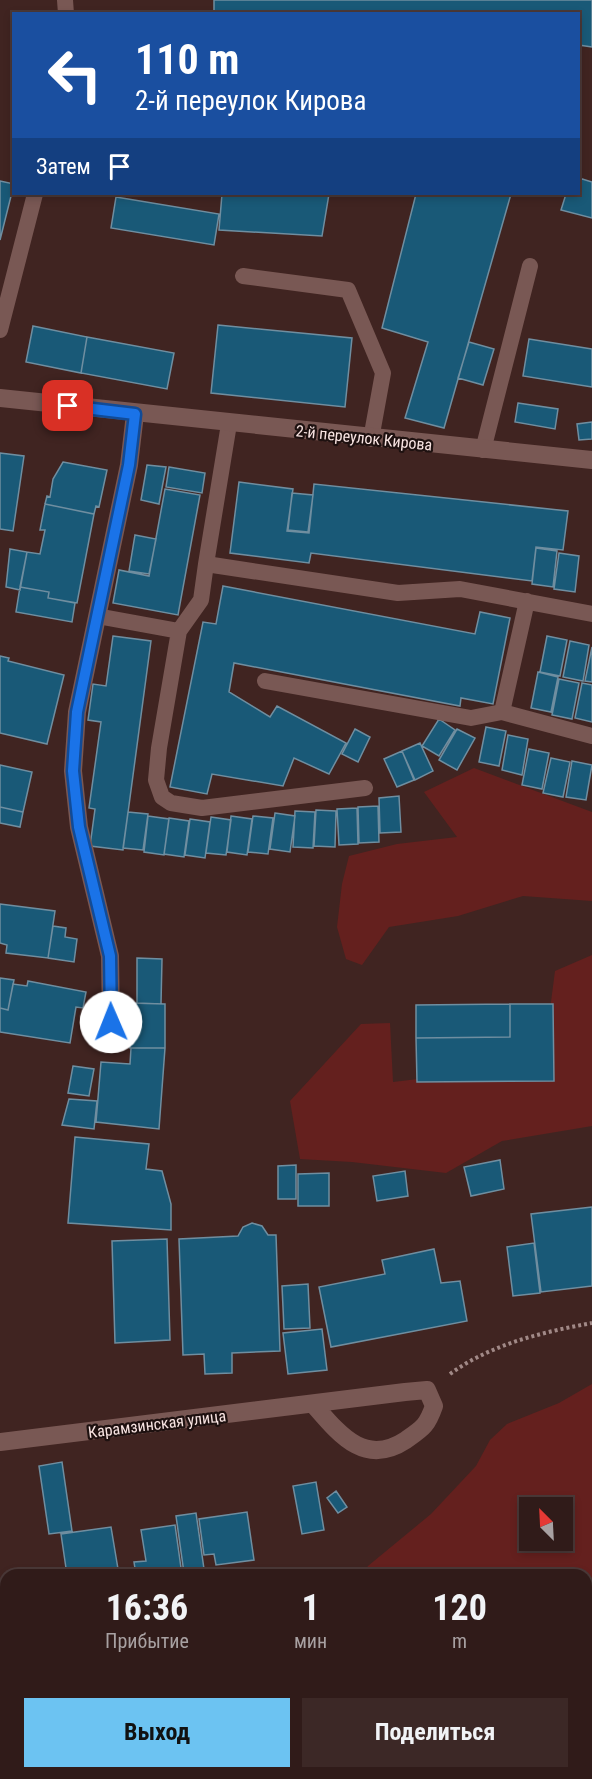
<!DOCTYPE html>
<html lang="ru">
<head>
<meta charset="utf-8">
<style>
	body { margin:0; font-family:"Roboto Condensed",sans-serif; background:#3c2826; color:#f1f3f6; height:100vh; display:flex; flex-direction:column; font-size:22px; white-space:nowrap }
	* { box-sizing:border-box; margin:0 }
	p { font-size:20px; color:#a8a1a2 }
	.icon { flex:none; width:33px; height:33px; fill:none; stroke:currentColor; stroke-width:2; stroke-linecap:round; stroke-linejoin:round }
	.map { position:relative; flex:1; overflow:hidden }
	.drawer { position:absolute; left:0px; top:1569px; width:592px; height:210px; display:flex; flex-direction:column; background:#301b19; border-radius:18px 18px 0 0; box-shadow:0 3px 9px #0003,0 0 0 2px #4b3938 }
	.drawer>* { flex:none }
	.guide { position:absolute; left:12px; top:12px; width:568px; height:183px; border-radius:0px; box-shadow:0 3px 9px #0003,0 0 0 2px #4b3938; background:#1a4fa0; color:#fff; overflow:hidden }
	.needle { width:39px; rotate:336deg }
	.fabs { position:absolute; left:519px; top:1497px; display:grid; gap:12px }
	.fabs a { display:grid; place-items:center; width:54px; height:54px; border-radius:0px; background:#301b19; box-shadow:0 3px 9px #0003,0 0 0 2px #4b3938; font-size:30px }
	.pin { position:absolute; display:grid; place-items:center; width:51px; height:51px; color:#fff; margin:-26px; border-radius:12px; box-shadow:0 3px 9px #0006 }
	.me { position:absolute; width:66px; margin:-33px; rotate:359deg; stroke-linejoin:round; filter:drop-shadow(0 0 4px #0008) }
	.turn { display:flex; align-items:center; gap:21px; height:126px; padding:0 24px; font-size:27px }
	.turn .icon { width:78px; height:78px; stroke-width:2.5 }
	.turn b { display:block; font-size:42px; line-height:51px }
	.then { display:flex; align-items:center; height:57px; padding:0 24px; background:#0003; gap:12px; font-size:22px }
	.eta { display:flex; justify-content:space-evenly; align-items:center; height:102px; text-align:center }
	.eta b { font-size:36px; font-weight:700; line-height:42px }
	.primary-button { display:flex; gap:12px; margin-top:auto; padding:12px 24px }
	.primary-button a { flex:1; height:69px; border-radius:0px; background:#6cc3f2; color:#111; font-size:24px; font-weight:700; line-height:69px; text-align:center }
	.primary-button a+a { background:#3c2826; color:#f1f3f6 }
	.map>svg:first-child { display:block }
	.green { fill:#64201e; fill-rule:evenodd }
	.building { fill:#195977; stroke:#6f8ea0; stroke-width:1.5 }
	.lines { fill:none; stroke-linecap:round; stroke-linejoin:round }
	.path { stroke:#a18987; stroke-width:4; stroke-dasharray:3 3; stroke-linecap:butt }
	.lane { stroke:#795854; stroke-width:16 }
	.street { stroke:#795854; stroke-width:18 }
	.route-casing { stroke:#114b97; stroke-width:15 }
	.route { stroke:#1a73e8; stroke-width:10 }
	.labels { text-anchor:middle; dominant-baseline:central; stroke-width:4.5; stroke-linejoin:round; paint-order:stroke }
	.street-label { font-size:16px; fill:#f8e4e2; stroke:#1e1110 }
</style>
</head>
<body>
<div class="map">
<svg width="592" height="1779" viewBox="0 0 592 1779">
	<rect width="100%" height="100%" fill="#402421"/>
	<path class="green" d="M474,768L592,812V901L523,896L458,916L389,927L362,965L346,959L337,927L342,884L349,856L397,844L457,837L424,792Z
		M592,955V1126L502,1141L446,1173L352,1162L300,1159L290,1101L361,1024L390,1023L393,1082L543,1064L555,971Z
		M592,1384V1779H564L566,1773H586V1575H363L368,1566L431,1514L476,1466L490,1440L507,1424L559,1403ZM530,1508H562V1540H530Z
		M298,1773H360L357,1779H289Z"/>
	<path class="building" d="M214,0H592V47L579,45V14H214Z
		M579,178L592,182V218L561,210L566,194H579Z
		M0,181L14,184L0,240Z
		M222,194H329L322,236L219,230Z
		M416,194H511L444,428L405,418L428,342L382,328Z
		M116,197L219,214L214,245L111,228Z
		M218,325L352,338L345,407L211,393Z
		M33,326L87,337L81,373L26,362Z
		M87,337L174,353L167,389L81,373Z
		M529,339L592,349V387L523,376Z
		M469,342L494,349L483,385L458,378Z
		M518,403L558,409L555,429L515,422Z
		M592,422V439L579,440L577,424Z
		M0,453L24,456L13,531L0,529Z
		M63,462L107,470L99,507L96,506L94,514L45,504L47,496L50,497L53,479Z
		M147,465L166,467L159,504L141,500Z
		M169,467L205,473L202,493L166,487Z
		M239,482L293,489L287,531L309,533L314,484L568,511L563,550L536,547L532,581L311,553L309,563L230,553Z
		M165,489L200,495L178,615L113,603L119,570L149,576Z
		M292,493L313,495L308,532L288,530Z
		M45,504L94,514L77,603L48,598L49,592L20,587L27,552L40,554L45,530H40Z
		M135,535L156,539L149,574L129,571Z
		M536,548L557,551L553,587L532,584Z
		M10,549L27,552L20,590L6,587Z
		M559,553L579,556L575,592L554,589Z
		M223,586L475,634L480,612L510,618L493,704L461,698L460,706L234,663L229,692L270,717L277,706L346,743L329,774L294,758L283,786L212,774L207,794L170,787L203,622L216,624Z
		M20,587L49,592L48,598L75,603L72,622L16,612Z
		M113,636L151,641L123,850L90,846L95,809L89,808L101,722L88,720L93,684L106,686Z
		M547,636L567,640L560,676L540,672Z
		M570,641L589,645L583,681L563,677Z
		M592,647V682L585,681Z
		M0,656L9,658L8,661L64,675L47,744L0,733Z
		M538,672L558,677L551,712L531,708Z
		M559,679L579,683L572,719L552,715Z
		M582,683L592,685V722L575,718Z
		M439,719L455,730L439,756L422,746Z
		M486,727L506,731L499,766L479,762Z
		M355,729L370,737L358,762L342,754Z
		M457,729L475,738L457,770L439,760Z
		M508,735L528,739L522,775L502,770Z
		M420,743L433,771L415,780L402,751Z
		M529,749L549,753L542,789L522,785Z
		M402,751L414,780L397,787L384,759Z
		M551,758L570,762L563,797L543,793Z
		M572,761L592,765L586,800L566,797Z
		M0,765L32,772L23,812L0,807Z
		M399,796L401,832L380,833L379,798Z
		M378,806L379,842L359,843L358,807Z
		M0,807L23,812L20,827L0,823Z
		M357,808L358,844L339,845L337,809Z
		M316,810L336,811L335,847L314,846Z
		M295,811L315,812L313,848L293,847Z
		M128,812L148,814L143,850L123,848Z
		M275,813L295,816L290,852L270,849Z
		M148,816L169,819L164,855L144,852Z
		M231,816L252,819L247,855L227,852Z
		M253,816L273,818L268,854L248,852Z
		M211,817L231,820L226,855L206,853Z
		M169,818L189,821L184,857L164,854Z
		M190,819L210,822L205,858L185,855Z
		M0,904L55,911L48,958L6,953L7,945L0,943Z
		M53,926L66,928L65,937L77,939L74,962L48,958Z
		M137,958L162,959L161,1004L137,1003Z
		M0,978L14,980L8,1010L0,1008Z
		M28,981L86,992L83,1008L76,1007L70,1043L0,1032V1008L8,1010L13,984L27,986Z
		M129,1003L165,1004V1048H130Z
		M510,1004H553L554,1081L417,1082L416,1038L510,1037Z
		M510,1004V1037L416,1038V1005Z
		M131,1048H165L159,1129L96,1122L101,1062L130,1064Z
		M73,1066L94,1069L89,1096L68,1093Z
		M69,1099L97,1101L94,1129L62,1125Z
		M75,1137L149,1144L146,1169L162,1171L171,1204V1230L68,1223Z
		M500,1160L504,1189L471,1196L464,1167Z
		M296,1165V1199H278V1166Z
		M405,1171L408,1196L377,1201L373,1176Z
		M329,1173V1206H298V1174Z
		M592,1207V1286L541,1292L531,1214Z
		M252,1223L262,1226L268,1235H276L280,1351L232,1353V1373L205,1374L204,1354L183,1355L179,1239L238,1236L243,1227Z
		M167,1239L170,1340L115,1343L112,1241Z
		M534,1243L540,1293L513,1296L507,1247Z
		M434,1249L441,1283L460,1281L467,1321L331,1347L319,1287L385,1274L382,1260Z
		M308,1284L310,1328L284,1329L282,1286Z
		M322,1329L327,1370L288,1374L283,1333Z
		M62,1462L72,1531L49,1534L39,1466Z
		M316,1482L324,1530L302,1534L293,1486Z
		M336,1491L347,1507L338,1513L327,1498Z
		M247,1512L254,1560L216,1565L214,1554L204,1555L199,1519Z
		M196,1513L204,1569L184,1573L176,1516Z
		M175,1525L182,1575H136L134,1562L146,1561L141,1530Z
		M111,1527L119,1575H67L61,1534Z
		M0,1591L6,1592V1672L0,1673Z
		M0,1701H6V1773H12V1779H0Z
		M40,1773H100V1779H40Z"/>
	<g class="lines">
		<path class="path" d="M450,1374C491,1344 543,1332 592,1323"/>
		<path class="lane" d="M65,0L66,14
			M243,276L348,290L383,373L371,439
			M0,330L35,194
			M229,424L206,564L398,593L460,589L592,614
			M483,450L530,266
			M206,564L201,600L179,631L159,748L156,780L162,797L171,803L202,808L365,788
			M97,616L179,631
			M265,681L471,718L502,712L592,736
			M502,712L527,601"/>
		<path class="street" d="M0,398L592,460
			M111,1022L110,956L79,827L73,771L77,712L129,465L135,414
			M0,1442L405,1392L427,1390L434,1406C427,1426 423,1428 406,1440C365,1467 340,1435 314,1405
			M198,1779L206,1773"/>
	</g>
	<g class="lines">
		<defs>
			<path id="route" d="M68,406L135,414L129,465L77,712L73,771L79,827L110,956L111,1022"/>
		</defs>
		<use href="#route" class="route-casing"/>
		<use href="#route" class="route"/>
	</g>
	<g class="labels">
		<g class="street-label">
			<text transform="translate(364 438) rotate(6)">2-й переулок Кирова</text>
			<text transform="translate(157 1424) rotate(-7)">Карамзинская улица</text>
		</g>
	</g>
</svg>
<div class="fabs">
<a><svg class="needle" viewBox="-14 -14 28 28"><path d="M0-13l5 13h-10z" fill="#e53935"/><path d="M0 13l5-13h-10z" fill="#a8a1a2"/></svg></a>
</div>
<div class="pin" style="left:68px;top:406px;background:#d93025"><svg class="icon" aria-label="arrive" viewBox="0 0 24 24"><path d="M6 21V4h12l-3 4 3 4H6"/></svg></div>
<svg class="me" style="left:111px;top:1022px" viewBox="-20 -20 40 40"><circle r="19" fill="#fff"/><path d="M0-13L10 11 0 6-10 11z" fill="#1a73e8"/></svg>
<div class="guide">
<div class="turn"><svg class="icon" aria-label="left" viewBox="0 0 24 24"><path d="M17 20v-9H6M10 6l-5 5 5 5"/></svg><div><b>110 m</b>2-й переулок Кирова</div></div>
<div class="then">Затем<svg class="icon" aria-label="arrive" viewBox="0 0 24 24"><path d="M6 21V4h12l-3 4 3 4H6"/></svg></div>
</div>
<section class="drawer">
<div class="eta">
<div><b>16:36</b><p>Прибытие</p></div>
<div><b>1</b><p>мин</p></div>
<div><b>120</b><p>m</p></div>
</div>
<div class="primary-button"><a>Выход</a><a>Поделиться</a></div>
</section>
</div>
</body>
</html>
